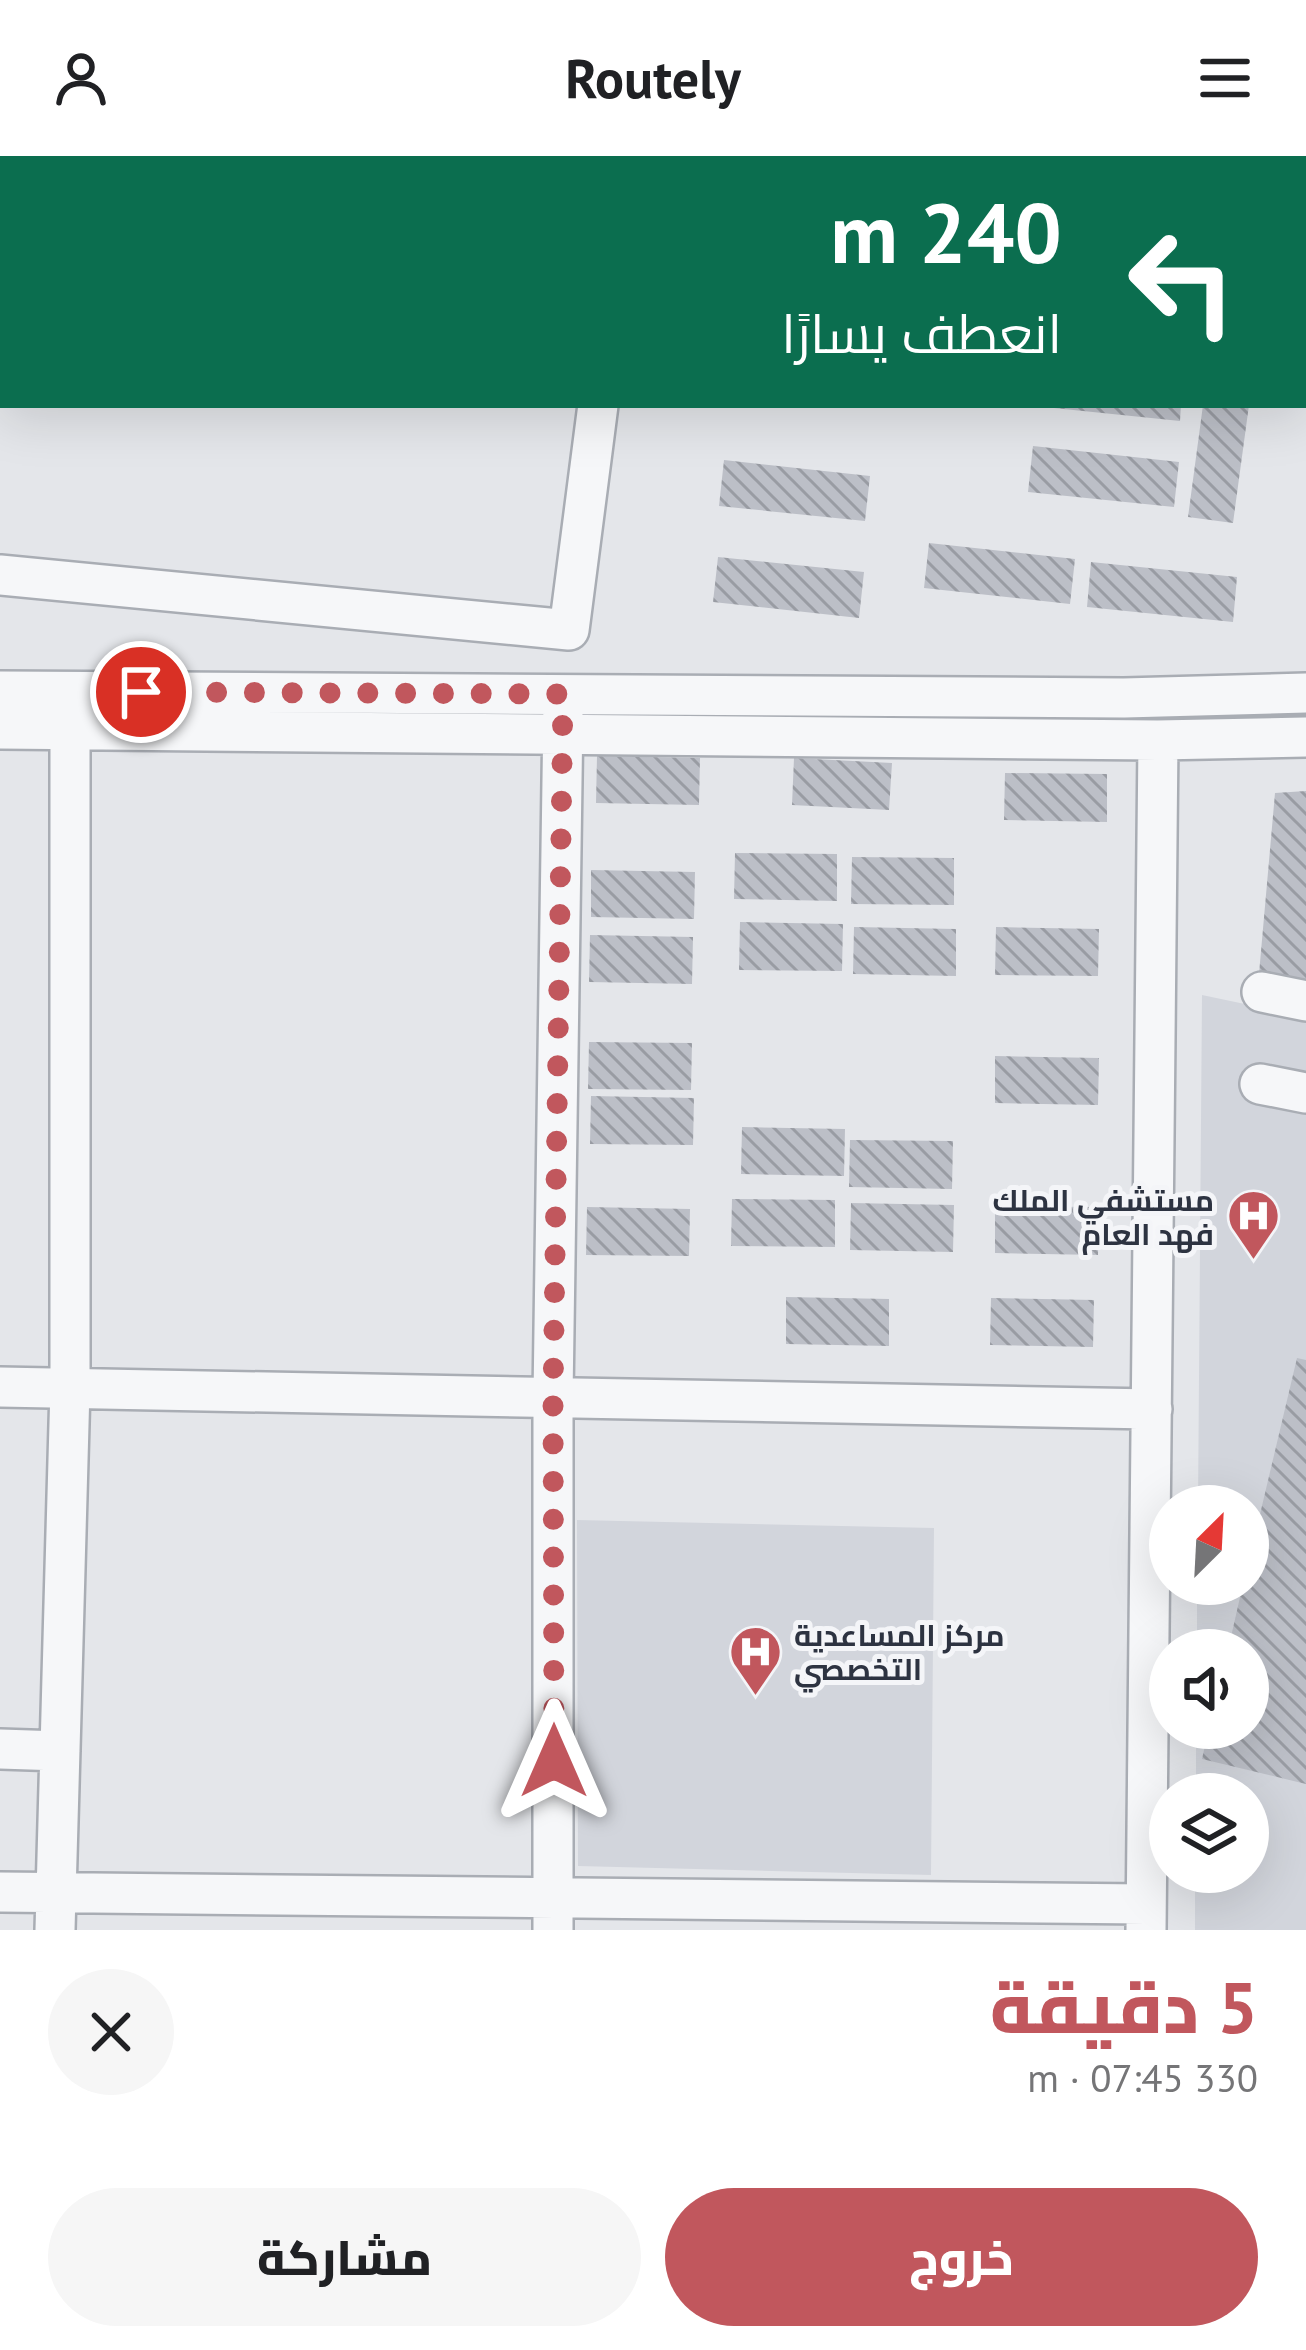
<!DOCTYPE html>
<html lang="ar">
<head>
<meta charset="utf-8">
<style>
	body { margin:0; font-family:"PT Sans",Cairo,sans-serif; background:#f6f6f6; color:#202124; direction:rtl; height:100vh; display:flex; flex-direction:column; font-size:45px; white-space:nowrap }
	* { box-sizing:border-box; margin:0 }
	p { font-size:39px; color:#757577 }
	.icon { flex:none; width:66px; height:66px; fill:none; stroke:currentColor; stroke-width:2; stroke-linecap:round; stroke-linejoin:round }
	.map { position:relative; height:1774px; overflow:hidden; direction:ltr }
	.drawer { display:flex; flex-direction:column; background:#fff; flex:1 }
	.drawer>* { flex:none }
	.banner { position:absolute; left:0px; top:0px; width:1308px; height:252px; box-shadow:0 12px 48px #0002; direction:rtl; background:#0b6e4f; color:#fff; overflow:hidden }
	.needle { width:78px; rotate:24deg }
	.fabs { position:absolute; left:1149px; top:1329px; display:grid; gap:24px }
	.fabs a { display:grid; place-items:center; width:120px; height:120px; border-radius:50%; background:#fff; box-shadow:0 12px 48px #0002; font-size:60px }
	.pin { position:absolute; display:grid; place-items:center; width:102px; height:102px; color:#fff; margin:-51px; border:6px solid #fff; border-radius:50%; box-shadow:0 3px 12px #0007 }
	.me { position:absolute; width:132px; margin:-66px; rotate:0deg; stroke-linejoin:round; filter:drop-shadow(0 0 9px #0008) }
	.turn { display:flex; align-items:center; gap:42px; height:252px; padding:0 48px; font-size:54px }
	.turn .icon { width:156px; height:156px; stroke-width:2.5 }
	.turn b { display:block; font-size:84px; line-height:102px }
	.round { display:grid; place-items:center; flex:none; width:126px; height:126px; border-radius:63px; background:#f6f6f6 }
	.overview { display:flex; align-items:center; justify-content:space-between; height:204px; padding:0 48px }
	h1 { font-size:72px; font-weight:800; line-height:90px; color:#c1575d }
	.cta { display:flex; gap:24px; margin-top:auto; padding:24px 48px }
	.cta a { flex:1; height:138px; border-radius:72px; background:#c1575d; color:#fff; font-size:48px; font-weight:800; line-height:138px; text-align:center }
	.cta a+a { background:#f6f6f6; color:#202124 }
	header { display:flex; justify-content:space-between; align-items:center; height:156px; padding:0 48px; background:#fff; font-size:54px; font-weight:800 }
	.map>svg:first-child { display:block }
	.built { fill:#d2d5dc }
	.building { fill:url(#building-back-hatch) }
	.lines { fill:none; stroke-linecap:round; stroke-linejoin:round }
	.minor-casing { stroke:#a9adb4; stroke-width:44 }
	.minor { stroke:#f6f7f9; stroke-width:39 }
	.route { stroke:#c1575d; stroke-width:21; stroke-dasharray:0 37.8 }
	.labels { text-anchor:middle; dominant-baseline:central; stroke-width:10; stroke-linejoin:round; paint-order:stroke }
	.poi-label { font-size:30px; font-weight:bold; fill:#2d3341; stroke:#f4f5f8; text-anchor:end }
</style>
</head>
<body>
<header><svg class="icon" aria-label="menu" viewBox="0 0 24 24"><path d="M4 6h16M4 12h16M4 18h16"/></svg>Routely<svg class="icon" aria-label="person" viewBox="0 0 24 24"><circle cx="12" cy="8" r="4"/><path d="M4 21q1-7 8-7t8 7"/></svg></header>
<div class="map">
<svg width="1306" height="1774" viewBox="0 0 1306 1774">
	<defs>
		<pattern id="building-back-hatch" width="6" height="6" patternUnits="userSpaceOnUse" patternTransform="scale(3)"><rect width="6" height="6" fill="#bcbfc7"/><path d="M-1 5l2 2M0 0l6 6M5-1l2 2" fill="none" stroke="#999ca3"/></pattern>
	</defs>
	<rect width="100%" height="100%" fill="#e4e6ea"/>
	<path class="built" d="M1202,839L1306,861V1774H1195V1716H1248V1638H1196V1572H1248V1494H1197V1428H1248V1350H1198Z
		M577,1364L934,1372L931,1719L578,1710Z"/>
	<path class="building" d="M1054,249H1181L1180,265L1054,252Z
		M1203,249H1249L1233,367L1188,361Z
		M1033,290L1179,306L1174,351L1028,336Z
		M724,304L870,320L865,365L719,350Z
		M929,387L1075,403L1070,448L924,432Z
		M718,401L864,416L859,462L713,446Z
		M1091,406L1237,421L1233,466L1087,451Z
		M597,600L700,602L699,649L596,647Z
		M794,602L892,607L889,654L792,649Z
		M1005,617L1107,618V666L1004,664Z
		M1306,635V839L1258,829L1275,637Z
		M735,697L837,698V745L734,743Z
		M852,701L954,702V749L851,748Z
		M591,714L695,716L694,763L591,761Z
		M740,766L843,768L842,815L739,814Z
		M854,771L956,773V820L853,818Z
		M996,771L1099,773L1098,820L995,819Z
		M590,779L693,781L692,828L589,826Z
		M589,886L692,887L691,934L588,933Z
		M995,900L1099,902L1098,949L995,947Z
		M591,940L694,942L693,989L590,988Z
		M742,971L845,973L844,1020L741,1018Z
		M850,984L953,985L952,1033L849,1031Z
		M732,1043L835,1044V1091L731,1090Z
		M851,1047L954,1049L953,1096L850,1094Z
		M995,1050L1099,1051L1098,1099L995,1097Z
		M587,1051L690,1053L689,1100L586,1099Z
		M786,1141L889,1143V1190L786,1188Z
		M991,1142L1094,1144L1093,1191L990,1189Z
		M1297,1202L1306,1204V1628L1202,1603L1209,1572H1248V1494H1228L1243,1428H1248V1409Z"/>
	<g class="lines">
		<defs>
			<path id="minor" d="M0,419L569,474L598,249
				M0,535L1124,542L1306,537
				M0,573L1158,584L1306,581
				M1262,836L1306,845
				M1260,928L1306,937
				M0,1231L1152,1253
				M0,1593L60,1595
				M0,1736L1146,1748
				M55,1774L70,1232V573
				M553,1774V1241L563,556
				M1146,1774L1158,584"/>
		</defs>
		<use href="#minor" class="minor-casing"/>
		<use href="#minor" class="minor"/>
	</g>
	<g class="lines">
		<path class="route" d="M141,536L563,538L553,1241L554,1605"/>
	</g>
	<defs>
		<symbol id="hospital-pin" viewBox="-11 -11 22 30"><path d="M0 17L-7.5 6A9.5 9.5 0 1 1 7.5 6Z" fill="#c1575d" stroke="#f4f5f8"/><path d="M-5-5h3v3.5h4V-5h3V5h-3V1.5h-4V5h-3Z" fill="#fff"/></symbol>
	</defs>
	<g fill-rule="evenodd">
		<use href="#hospital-pin" x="1224" y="1030" width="59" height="81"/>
		<use href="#hospital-pin" x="726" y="1466" width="59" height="81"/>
	</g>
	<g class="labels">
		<g class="poi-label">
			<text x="1214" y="1043">مستشفي الملك<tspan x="1214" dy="34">فهد العام</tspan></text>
			<text x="794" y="1478" text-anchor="start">مركز المساعدية<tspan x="794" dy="34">التخصصي</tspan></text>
		</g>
	</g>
</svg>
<div class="fabs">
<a><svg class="needle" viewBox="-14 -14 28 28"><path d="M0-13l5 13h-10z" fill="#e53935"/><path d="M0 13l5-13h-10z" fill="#757577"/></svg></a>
<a><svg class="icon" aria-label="sound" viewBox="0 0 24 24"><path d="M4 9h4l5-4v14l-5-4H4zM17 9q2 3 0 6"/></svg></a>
<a><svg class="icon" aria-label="layers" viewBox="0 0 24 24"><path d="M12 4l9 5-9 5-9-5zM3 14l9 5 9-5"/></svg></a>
</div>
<div class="pin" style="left:141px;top:536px;background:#d93025"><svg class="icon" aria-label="arrive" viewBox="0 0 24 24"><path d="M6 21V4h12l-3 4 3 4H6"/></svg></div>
<svg class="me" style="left:554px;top:1605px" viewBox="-20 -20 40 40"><path d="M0-17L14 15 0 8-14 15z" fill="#c1575d" stroke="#fff" stroke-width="4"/></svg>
<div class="banner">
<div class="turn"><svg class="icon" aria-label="left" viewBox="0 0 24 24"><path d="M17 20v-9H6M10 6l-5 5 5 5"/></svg><div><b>240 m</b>انعطف يسارًا</div></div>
</div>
</div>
<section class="drawer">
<div class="overview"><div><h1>5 دقيقة</h1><p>330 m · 07:45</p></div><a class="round"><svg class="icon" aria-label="close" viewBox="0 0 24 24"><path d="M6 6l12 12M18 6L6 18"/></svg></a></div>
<div class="cta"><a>خروج</a><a>مشاركة</a></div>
</section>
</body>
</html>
